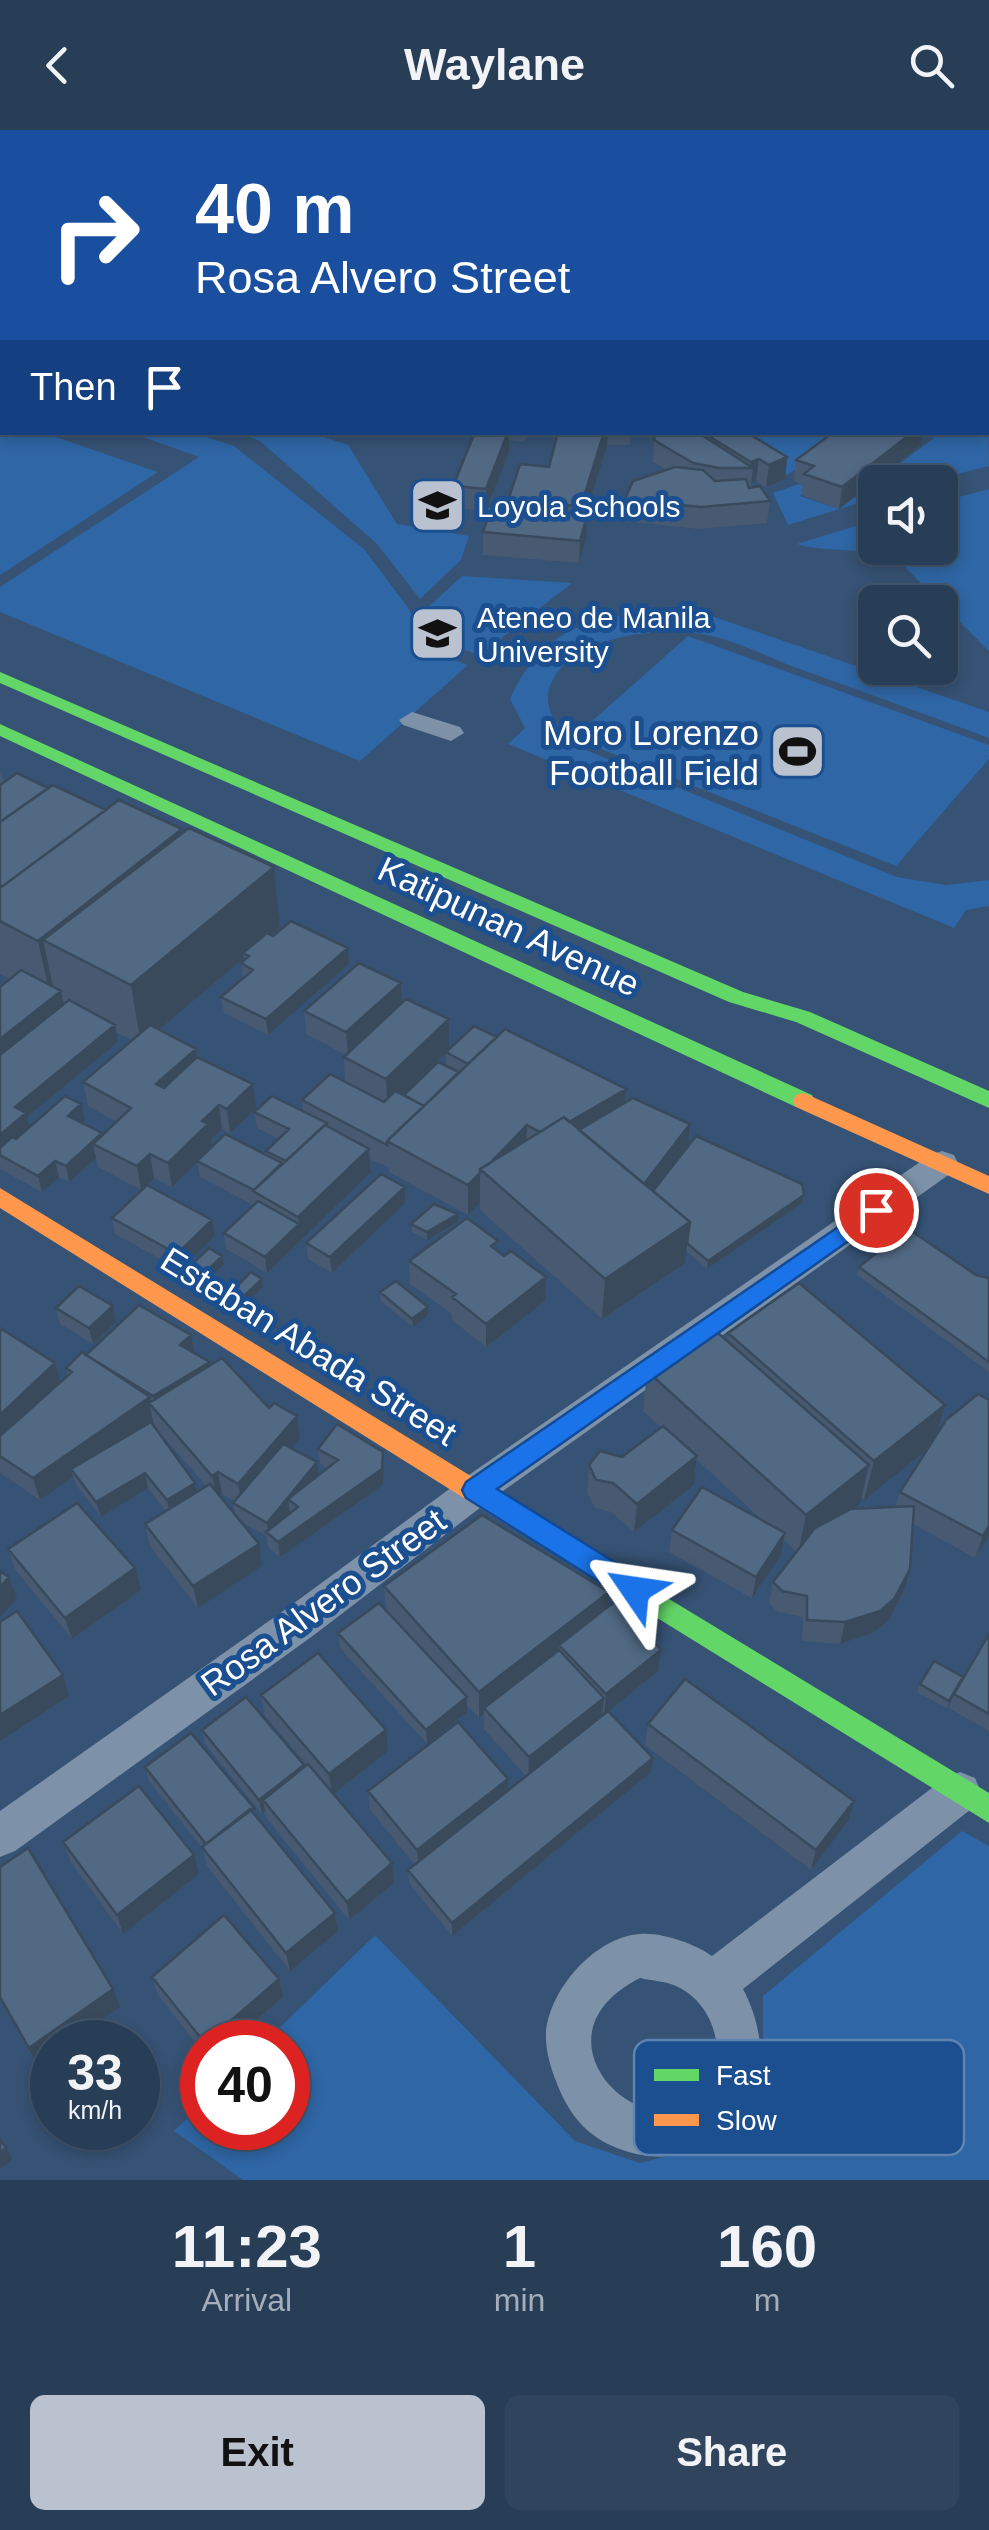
<!DOCTYPE html>
<html lang="en">
<head>
<meta charset="utf-8">
<style>
	body { margin:0; font-family:Arial,sans-serif; background:#30455d; color:#f1f3f6; height:100vh; display:flex; flex-direction:column; font-size:38px; white-space:nowrap }
	* { box-sizing:border-box; margin:0 }
	p { font-size:32px; color:#a5aeba }
	.icon { flex:none; width:55px; height:55px; fill:none; stroke:currentColor; stroke-width:2; stroke-linecap:round; stroke-linejoin:round }
	.map { position:relative; height:2050px; overflow:hidden }
	.panel { display:flex; flex-direction:column; background:#283e57; flex:1 }
	.panel>* { flex:none }
	.banner { position:absolute; left:0px; top:0px; width:990px; height:305px; box-shadow:0 5px 15px #0003,0 0 0 2px #44576d; background:#1a4fa0; color:#fff; overflow:hidden }
	.tools { position:absolute; left:858px; top:335px; display:grid; gap:20px }
	.tools a { display:grid; place-items:center; width:100px; height:100px; border-radius:15px; background:#283e57; box-shadow:0 5px 15px #0003,0 0 0 2px #44576d; font-size:50px }
	.speed { position:absolute; left:30px; top:1890px; display:flex; gap:20px; font-size:50px; font-weight:700; text-align:center }
	.speed>* { display:grid; place-content:center; width:130px; height:130px; border-radius:50%; background:#283e57; box-shadow:0 5px 15px #0003,0 0 0 2px #44576d; line-height:1 }
	.speed small { font-size:25px; font-weight:400 }
	.speed .limit { border:15px solid #d22; background:#fff; color:#111 }
	.pin { position:absolute; display:grid; place-items:center; width:85px; height:85px; color:#fff; margin:-42px; border:5px solid #fff; border-radius:50%; box-shadow:0 2px 10px #0007 }
	.me { position:absolute; width:110px; margin:-55px; rotate:302deg; stroke-linejoin:round; filter:drop-shadow(0 0 8px #0008) }
	.turn { display:flex; align-items:center; gap:35px; height:210px; padding:0 30px; font-size:45px }
	.turn .icon { width:130px; height:130px; stroke-width:2.5 }
	.turn b { display:block; font-size:70px; line-height:85px }
	.then { display:flex; align-items:center; height:95px; padding:0 30px; background:#0003; gap:20px; font-size:38px }
	.eta { display:flex; justify-content:space-evenly; align-items:center; height:170px; text-align:center }
	.eta b { font-size:60px; font-weight:700; line-height:70px }
	.action { display:flex; gap:20px; margin-top:auto; padding:20px 30px }
	.action a { flex:1; height:115px; border-radius:15px; background:#b9c2ce; color:#111; font-size:40px; font-weight:700; line-height:115px; text-align:center }
	.action a+a { background:#30455d; color:#f1f3f6 }
	header { display:flex; justify-content:space-between; align-items:center; height:130px; padding:0 30px; background:#283e57; font-size:45px; font-weight:700 }
	.map>svg:first-child { display:block }
	.green { fill:#2f66a5 }
	.lines { fill:none; stroke-linecap:round; stroke-linejoin:round }
	.street { fill:#7d92a8; fill-rule:evenodd }
	.fast { fill:#63d668; fill-rule:evenodd }
	.slow { fill:#ff974d; fill-rule:evenodd }
	.wall { fill:#475a72; fill-rule:evenodd }
	.shaded-wall { fill:#394a5c }
	.building { fill:#526984; stroke:#394a5c; stroke-width:2.5 }
	.route { fill:#1a73e8; stroke:#114b97; stroke-width:2.5 }
	.labels { text-anchor:middle; dominant-baseline:central; stroke-width:10; stroke-linejoin:round; paint-order:stroke }
	.far-poi-label { font-size:30px; fill:#fff; stroke:#1b4f8f; text-anchor:start }
	.poi-label { font-size:35px; fill:#fff; stroke:#1b4f8f; text-anchor:end }
	.street-label { font-size:35px; fill:#fff; stroke:#1b4f8f }
	.key { fill:#1b4f8f; stroke:#5f84b1; stroke-width:2.5 }
	.key-label { font-size:28px; fill:#fff }
</style>
</head>
<body>
<header><svg class="icon" aria-label="back" viewBox="0 0 24 24"><path d="M15 5l-7 7 7 7"/></svg>Waylane<svg class="icon" aria-label="search" viewBox="0 0 24 24"><circle cx="10" cy="10" r="6"/><path d="M15 15l6 6"/></svg></header>
<div class="map">
<svg width="989" height="2050" viewBox="0 0 989 2050">
	<rect width="100%" height="100%" fill="#365274"/>
	<path class="green" d="M988,247L989,336L926,352H875V368L788,395L773,363L799,354L809,358L800,366L839,379L934,308L920,303L988,302Z
		M0,287L2,302L44,303L158,342L0,445Z
		M132,303H194L234,316L364,419L409,479L424,519L468,535L360,631L0,482V457L199,327Z
		M237,303H312L348,315L397,394L469,406L461,430L420,469L376,413L260,311Z
		M714,303H849L787,345Z
		M989,359V521L897,429C866,416 830,424 797,414L875,390V418H940V372Z
		M462,446L572,453L480,525L435,510L424,481Z
		M660,481L706,484L989,582V608C924,584 859,560 794,537C766,526 736,511 707,505C663,495 577,505 553,549C538,576 559,598 576,616L897,747L946,755L989,750V776L966,780L954,798L508,614L525,598L510,569C542,499 588,487 660,481Z
		M688,506L989,615V629L896,736L573,608Z
		M962,1701L989,1716V2050H243L174,2001L202,1974V1998H288V1912H265L375,1805L575,2011L640,2033L695,2019L744,1983L763,1937V1866Z"/>
	<g class="lines">
		<path class="street" d="M412,582L460,597L464,603L451,611L403,595L399,590Z
			M942,1021L954,1025L958,1033L954,1041L489,1371L314,1505L15,1721L0,1727V1681L286,1479L463,1349L930,1025Z
			M960,1642L975,1648L981,1662L975,1676L743,1859C767,1903 771,1970 726,2005C717,2012 701,2016 691,2021C668,2030 639,2027 617,2018C589,2007 572,1988 560,1961C552,1942 545,1923 546,1902C550,1859 595,1807 640,1804C662,1802 695,1814 712,1826L945,1648ZM640,1848C652,1851 667,1851 678,1857C710,1872 727,1916 710,1949C664,2041 515,1911 640,1848Z"/>
		<path class="fast" d="M0,542L743,862L810,882L989,961V978L796,892L729,872L0,553Z
			M0,594L812,965L815,971L812,977H796L0,606Z
			M524,1381L989,1663V1693L515,1400L511,1392L515,1384Z"/>
		<path class="slow" d="M804,963L989,1046V1064L796,977L793,971L796,965Z
			M0,1058L533,1384L537,1392L533,1400L524,1403L515,1400L0,1078Z"/>
	</g>
	<path class="wall" d="M69,0H114L110,2H69Z
		M758,0H910L907,2H758Z
		M2,94V136L0,135V96Z
		M0,187L2,188V253L0,252Z
		M470,302H530L523,312L509,310V322L488,376L508,378V371L549,337L558,302H631L630,315H607L586,385V408L579,433L483,425V402L488,390L486,381L453,378V356L474,304Z
		M656,302H746L787,327L785,349L766,357L756,351L751,353V357L770,371L767,393L699,399L624,391L625,369L667,340L653,332L654,310Z
		M924,306L922,308L920,316L839,379L801,365L803,355L794,351L796,330Z
		M0,642L4,652L48,658L106,680L183,702L274,737L280,797L271,805L349,834L268,905L224,883L221,867L243,849L241,833L244,831V828L159,900L196,919L198,928L256,978L230,1003L222,999L211,1010L212,1017L267,1025L266,1021L278,1009L257,998L254,982L303,981L302,970L345,952L344,927L346,925L306,904L304,881L401,853L402,873L449,919L497,907L626,959V972L690,994L688,1016L802,1073L707,1139L686,1121L685,1133L602,1189L480,1080V1073L468,1085L389,1042V1038L370,1029L371,1042L267,1143L226,1119L224,1103L253,1075L200,1047L197,1032L172,1057L154,1048L143,1059L215,1106L180,1140L115,1104L112,1088L141,1060L98,1037L96,1028L69,1052L59,1047L42,1062L0,1039V857L10,849L0,844ZM116,902L132,910L83,952L88,976L117,992L102,1005L81,993L85,990L30,997L27,987L118,912ZM446,923V936L403,965Z
		M405,1057V1073L332,1143L308,1129L306,1113Z
		M458,1084V1092L427,1110L412,1102L411,1094Z
		M498,1121L546,1147L545,1171L486,1217L452,1190V1184L410,1154L409,1131Z
		M224,1134L203,1154L190,1146L188,1138Z
		M859,1137L976,1145L989,1148V1242L857,1145Z
		M262,1149L263,1157L244,1175L233,1169L232,1161Z
		M380,1162L428,1177V1185L413,1197L381,1171Z
		M113,1176L116,1192L93,1214L60,1194L56,1178Z
		M0,1198L55,1233L61,1252L68,1246L66,1238L86,1225L194,1221L193,1222L269,1278L297,1286L300,1308L291,1318L318,1345L327,1338L320,1334L318,1319L383,1322V1355L280,1427L268,1417L266,1406L240,1391L262,1436L198,1478L150,1416L145,1394L166,1381L148,1358L101,1387L76,1355L73,1347L40,1370L0,1343ZM153,1291L154,1296L206,1356L197,1362L195,1353L151,1293ZM222,1364L234,1371L233,1373L235,1384L220,1366Z
		M728,1203L945,1275L937,1304L989,1406L975,1428L913,1394L910,1439L904,1461L888,1491L874,1502L840,1514L802,1511L803,1487L778,1482L769,1473L773,1452L796,1422L784,1410L781,1425L752,1468L669,1422L672,1400L761,1389L697,1330L694,1355L634,1402L611,1382L595,1378L587,1363L589,1335L622,1327L661,1297L643,1281L647,1241L727,1211ZM926,1320L900,1362L895,1377L853,1379L860,1374L861,1367L864,1370Z
		M8,1419L141,1460L72,1509L16,1441Z
		M384,1456L607,1477L661,1520L658,1541L609,1581L651,1642L452,1806L409,1753L408,1740L415,1735L370,1680L368,1661L508,1649V1661L526,1646L484,1599V1584L479,1588L467,1575V1582L427,1614L340,1518L338,1503L386,1481Z
		M989,1504V1601L949,1578L953,1566L946,1578L917,1562L920,1554L961,1551Z
		M261,1565L388,1621L333,1664L392,1733L394,1753L349,1790L267,1689L265,1681L262,1684L205,1614L202,1600L304,1637L307,1635L265,1586Z
		M648,1594L848,1691L811,1740L645,1615Z
		M145,1637L255,1685L335,1783L338,1801L290,1841L207,1736L203,1719L149,1651Z
		M63,1712L199,1744L123,1804L71,1732Z
		M152,1847L279,1849L283,1867L231,1912H202V1921L158,1865Z"/>
	<path class="shaded-wall" d="M41,0H68L63,2H36Z
		M94,0H114L110,2H94Z
		M487,0H536V2H475Z
		M773,0H871V2H772Z
		M509,302V322L486,381V359Z
		M604,302H608L607,315L580,405L581,376Z
		M913,302H925L924,306L922,308L920,316L839,379L842,357Z
		M787,327L785,349L766,357L769,335Z
		M759,329L756,351L751,353L753,338H751V332Z
		M587,385L586,408L579,433L580,411Z
		M182,699L191,759L43,810L55,866L61,861L66,884L0,938V909L51,869L38,811Z
		M274,737L280,797L247,825L243,823L244,828L141,915L131,855Z
		M348,818L349,834L268,905L266,889Z
		M401,853L402,877L348,926L346,902Z
		M449,889V920L388,979L386,949Z
		M115,895L118,912L27,987L30,999L0,1024V1005L15,977Z
		M196,919L200,943L160,978L156,954Z
		M253,954L256,978L230,1003L227,979Z
		M626,959L624,989L584,1013L546,1005Z
		M81,974L85,990L71,1002L68,986Z
		M219,975L222,999L211,1010L212,1018L172,1057L168,1033L202,991Z
		M690,994L688,1018L644,1076L641,1059Z
		M527,995L526,1026L482,1041Z
		M102,1003L105,1020L93,1014L96,1028L69,1052L66,1036Z
		M369,1019L371,1042L267,1143L265,1127L299,1094L298,1087Z
		M150,1024L154,1048L141,1060L137,1036Z
		M55,1031L59,1047L42,1062L38,1046Z
		M480,1043V1073L468,1085V1055Z
		M405,1057V1073L332,1143L330,1127Z
		M804,1065L802,1073L707,1139L708,1131Z
		M458,1084V1092L427,1110V1102Z
		M212,1090L215,1106L180,1140L177,1124Z
		M690,1092L685,1133L602,1189L605,1149Z
		M222,1126L224,1134L203,1154L202,1146Z
		M546,1147L545,1171L486,1217V1194Z
		M262,1149L263,1157L244,1175L243,1167Z
		M113,1176L116,1192L93,1214L89,1198Z
		M428,1177V1185L413,1197L412,1189Z
		M191,1205L194,1221L183,1231L180,1215Z
		M210,1232L213,1248L156,1282L153,1266Z
		M55,1233L62,1256L0,1314V1285Z
		M150,1267L152,1277L149,1273L153,1291L76,1345L71,1339L73,1347L40,1370L33,1348Z
		M945,1275L934,1314L864,1370L874,1331Z
		M297,1286L300,1308L242,1376L238,1354Z
		M383,1322V1355L280,1427L278,1412Z
		M697,1326L694,1355L634,1402L637,1374Z
		M317,1332L319,1348L288,1369L290,1382L269,1404L267,1393Z
		M869,1335L860,1374L798,1424L806,1385Z
		M218,1342L222,1364L217,1368L212,1346Z
		M145,1343L148,1358L101,1387L96,1372Z
		M195,1353L198,1368L170,1386L167,1370Z
		M989,1396V1406L975,1428L983,1406Z
		M785,1403L781,1425L752,1468L756,1447Z
		M259,1414L262,1436L198,1478L193,1456Z
		M135,1438L141,1460L72,1509L65,1488Z
		M910,1439L904,1461L888,1491L874,1502L840,1514L845,1492Z
		M9,1447L17,1468L0,1487V1457Z
		M609,1462L606,1490L559,1515L558,1527L484,1578V1584L479,1588V1562Z
		M661,1520L658,1541L604,1585L606,1564Z
		M63,1545L69,1566L0,1611V1585Z
		M467,1567V1582L427,1614L426,1600Z
		M604,1568L602,1588L528,1647L529,1627Z
		M386,1600L388,1621L332,1665L329,1644Z
		M653,1628L651,1642L452,1806V1793Z
		M304,1635L306,1649L263,1670L265,1681L262,1684L259,1670Z
		M508,1649V1669L419,1739L417,1720Z
		M854,1671L848,1691L811,1740L816,1720Z
		M194,1725L199,1744L123,1804L117,1785Z
		M392,1733L394,1753L349,1790L347,1772Z
		M335,1783L338,1801L290,1841L286,1823Z
		M279,1849L283,1867L231,1912H206Z
		M113,1859L120,1877L69,1912H52V1924L37,1935L29,1918Z
		M155,1948L159,1960L138,1977V1962Z
		M6,2018L12,2029L0,2039V2023Z"/>
	<path class="building" d="M3,0H41L36,2L0,3Z
		M408,0H487L475,2H395Z
		M579,0H600L611,2H575Z
		M2,94V112L0,111V96Z
		M0,187L2,188V228L0,227Z
		M475,302H508L486,359L453,356Z
		M558,302H604L581,376L508,371L520,334L549,337Z
		M656,302H697L753,338H719L693,333L654,310Z
		M702,302H746L787,327L769,335L759,329L751,332Z
		M834,302H913L842,357L804,344L814,336L796,330Z
		M675,337L703,340L715,351L746,349L749,358L760,356L770,371L701,377L625,369L633,351Z
		M488,376L508,378V379L492,377L490,382H486Z
		M492,377L587,385L580,411L483,402Z
		M17,643L48,658L0,692V655Z
		M53,655L106,680L0,758V692Z
		M119,670L182,699L38,811L0,791V758Z
		M189,698L274,737L131,855L43,810Z
		M291,791L348,818L266,889L221,867L253,840L241,833L249,826L243,823L267,803L273,806Z
		M359,833L401,853L346,902L304,881Z
		M21,840L61,861L0,909V857Z
		M406,869L449,889L386,949L344,927Z
		M69,870L115,895L15,977L26,983L0,1005V925Z
		M150,895L196,919L156,954L164,958L197,927L253,954L227,979L219,975L202,991L208,994L168,1033L150,1024L137,1036L93,1014L131,978L83,952Z
		M474,896L497,907L468,934L446,922Z
		M505,899L626,959L569,992L564,987L540,1002L527,995L489,1034L480,1039V1043L468,1055L387,1011Z
		M438,932L459,942L424,976L404,965Z
		M330,944L384,972L395,961L424,976L387,1011V1015L302,970Z
		M65,966L81,974L68,986L102,1003L66,1036L55,1031L38,1046L0,1025V1018L12,1007L16,1009Z
		M272,966L327,993L286,1031L266,1021L289,999L254,982Z
		M633,968L690,994L644,1054L579,1000Z
		M564,987L690,1092L605,1149L480,1039Z
		M325,995L369,1019L298,1087L253,1061Z
		M225,1004L282,1033L254,1060L197,1031Z
		M696,1006L802,1054L804,1065L708,1131L687,1113L690,1092L653,1061Z
		M381,1044L405,1057L330,1127L306,1113Z
		M147,1055L212,1090L177,1124L112,1088Z
		M258,1071L299,1094L265,1127L224,1103Z
		M434,1074L458,1084L427,1102L411,1094Z
		M467,1088L498,1111L491,1116L504,1126L511,1121L546,1147L486,1194L452,1167L456,1164L409,1131Z
		M907,1098L976,1145L989,1148V1232L859,1137Z
		M209,1118L222,1126L202,1146L188,1138Z
		M251,1142L262,1149L243,1167L232,1161Z
		M396,1151L428,1177L412,1189L380,1162Z
		M799,1153L945,1275L874,1331L728,1203Z
		M79,1156L113,1176L89,1198L56,1178Z
		M139,1175L191,1205L180,1215L210,1232L153,1266L86,1225Z
		M710,1196L869,1335L806,1385L647,1241Z
		M0,1198L55,1233L0,1285Z
		M82,1222L150,1267L33,1348L0,1326V1306L72,1242L66,1238Z
		M222,1228L269,1278L274,1273L297,1286L238,1354L218,1342L212,1346L149,1273Z
		M978,1264L989,1270V1396L983,1406L900,1362L946,1290Z
		M151,1292L195,1353L167,1370L145,1343L96,1372L71,1339Z
		M337,1294L383,1322L382,1339L278,1412L266,1402L298,1377L288,1369L338,1330L318,1319Z
		M663,1296L697,1326L637,1374L613,1353L596,1350L589,1335L600,1321L622,1327Z
		M283,1314L317,1332L267,1393L233,1373Z
		M210,1354L259,1414L193,1456L145,1394Z
		M702,1357L785,1403L756,1447L672,1400Z
		M77,1373L135,1438L65,1488L8,1419Z
		M914,1376L910,1439L894,1469L880,1481L845,1492L807,1490V1466L782,1461L773,1452L815,1398L851,1379Z
		M482,1385L609,1462L479,1562L384,1456Z
		M0,1441L9,1447L0,1457Z
		M614,1472L661,1520L606,1564L559,1515Z
		M379,1473L467,1567L426,1600L338,1503Z
		M17,1481L63,1545L0,1585V1492Z
		M989,1504V1584L954,1564Z
		M559,1520L604,1568L529,1627L484,1578Z
		M318,1523L386,1600L329,1644L261,1565Z
		M934,1531L963,1547L949,1571L920,1554Z
		M685,1549L854,1671L816,1720L648,1594Z
		M246,1567L304,1635L259,1670L202,1600Z
		M608,1581L653,1628L452,1793L408,1740Z
		M458,1592L508,1649L417,1720L368,1661Z
		M191,1603L254,1678L206,1714L145,1637Z
		M308,1634L392,1733L347,1772L263,1670Z
		M139,1656L194,1725L117,1785L63,1712Z
		M250,1679L335,1783L286,1823L202,1717Z
		M28,1718L113,1859L29,1918L0,1867V1737Z
		M224,1785L279,1849L206,1912H204L152,1847Z
		M138,1923L155,1948L138,1962Z
		M0,2009L6,2018L0,2023Z"/>
	<path class="route" d="M876,1071L887,1080L884,1086L497,1359L645,1451L649,1460L645,1468L635,1472L625,1468L466,1368L462,1360L466,1352Z"/>
	<defs>
		<symbol id="university-square" viewBox="-11 -11 22 22"><rect x="-9" y="-9" width="18" height="18" rx="4" fill="#b9c2ce" stroke="#1b4f8f"/><path d="M0-5L7-2L0 1L-7-2ZM-4 1L0 2.5L4 1V4Q0 6-4 4Z" fill="#111"/></symbol>
		<symbol id="stadium-square" viewBox="-11 -11 22 22"><rect x="-9" y="-9" width="18" height="18" rx="4" fill="#b9c2ce" stroke="#1b4f8f"/><path d="M0-5a6.5 5 0 1 0 0 10a6.5 5 0 1 0 0-10ZM-3.5-1.8h7v3.6h-7Z" fill="#111"/></symbol>
	</defs>
	<g fill-rule="evenodd">
		<use href="#university-square" x="406" y="344" width="63" height="63"/>
		<use href="#university-square" x="406" y="472" width="63" height="63"/>
		<use href="#stadium-square" x="766" y="590" width="63" height="63"/>
	</g>
	<g class="labels">
		<g class="far-poi-label">
			<text x="477" y="376">Loyola Schools</text>
			<text x="477" y="487">Ateneo de Manila<tspan x="477" dy="34">University</tspan></text>
		</g>
		<g class="poi-label">
			<text x="759" y="602">Moro Lorenzo<tspan x="759" dy="40">Football Field</tspan></text>
		</g>
		<g class="street-label">
			<text transform="translate(509 796) rotate(25)">Katipunan Avenue</text>
			<text transform="translate(309 1216) rotate(32)">Esteban Abada Street</text>
			<text transform="translate(323 1472) rotate(-36)">Rosa Alvero Street</text>
		</g>
	</g>
	<rect x="634" y="1910" width="330" height="115" rx="15" class="key"/>
	<rect x="654" y="1939" width="45" height="12" fill="#63d668"/>
	<rect x="654" y="1984" width="45" height="12" fill="#ff974d"/>
	<g class="key-label">
		<text x="716" y="1955">Fast</text>
		<text x="716" y="2000">Slow</text>
	</g>
</svg>
<div class="tools">
<a><svg class="icon" aria-label="sound" viewBox="0 0 24 24"><path d="M4 9h4l5-4v14l-5-4H4zM17 9q2 3 0 6"/></svg></a>
<a><svg class="icon" aria-label="search" viewBox="0 0 24 24"><circle cx="10" cy="10" r="6"/><path d="M15 15l6 6"/></svg></a>
</div>
<div class="speed"><div>33<small>km/h</small></div><div class="limit">40</div></div>
<div class="pin" style="left:876px;top:1080px;background:#d93025"><svg class="icon" aria-label="arrive" viewBox="0 0 24 24"><path d="M6 21V4h12l-3 4 3 4H6"/></svg></div>
<svg class="me" style="left:635px;top:1460px" viewBox="-20 -20 40 40"><path d="M0-17L14 15 0 8-14 15z" fill="#1a73e8" stroke="#fff" stroke-width="4"/></svg>
<div class="banner">
<div class="turn"><svg class="icon" aria-label="right" viewBox="0 0 24 24"><path d="M7 20v-9h11M14 6l5 5-5 5"/></svg><div><b>40 m</b>Rosa Alvero Street</div></div>
<div class="then">Then<svg class="icon" aria-label="arrive" viewBox="0 0 24 24"><path d="M6 21V4h12l-3 4 3 4H6"/></svg></div>
</div>
</div>
<section class="panel">
<div class="eta">
<div><b>11:23</b><p>Arrival</p></div>
<div><b>1</b><p>min</p></div>
<div><b>160</b><p>m</p></div>
</div>
<div class="action"><a>Exit</a><a>Share</a></div>
</section>
</body>
</html>
